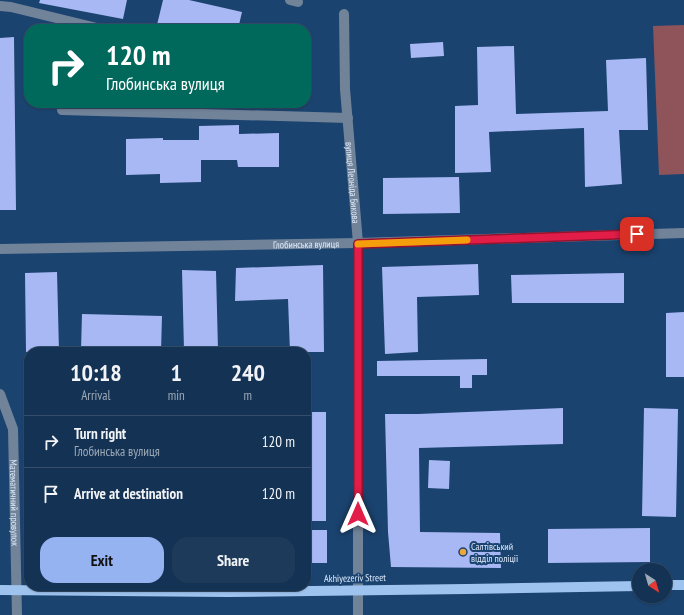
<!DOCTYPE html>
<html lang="en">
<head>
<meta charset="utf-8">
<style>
	body { margin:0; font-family:"PT Sans Narrow",sans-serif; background:#1d3a5a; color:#f1f3f6; height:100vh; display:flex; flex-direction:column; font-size:15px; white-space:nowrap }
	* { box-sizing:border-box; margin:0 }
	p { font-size:13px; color:#9daab8 }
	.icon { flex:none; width:22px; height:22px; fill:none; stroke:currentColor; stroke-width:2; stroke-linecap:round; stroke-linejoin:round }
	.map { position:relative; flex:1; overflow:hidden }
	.side { position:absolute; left:24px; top:347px; width:287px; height:244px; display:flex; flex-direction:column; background:#143253; border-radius:16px; box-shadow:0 1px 3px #0004,0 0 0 1px #334d6a }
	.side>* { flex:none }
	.guide { position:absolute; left:24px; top:24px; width:287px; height:84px; border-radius:16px; box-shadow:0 1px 3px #0004,0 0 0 1px #334d6a; background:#00695c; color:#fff; overflow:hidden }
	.needle { width:26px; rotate:143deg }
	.fabs { position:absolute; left:632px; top:563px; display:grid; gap:8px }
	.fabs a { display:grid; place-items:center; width:40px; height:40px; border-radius:50%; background:#143253; box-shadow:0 1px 3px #0004,0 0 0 1px #334d6a; font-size:20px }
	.pin { position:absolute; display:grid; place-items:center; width:34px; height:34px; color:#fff; margin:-17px; border-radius:8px; box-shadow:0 2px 6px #0006 }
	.me { position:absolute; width:44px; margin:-22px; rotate:0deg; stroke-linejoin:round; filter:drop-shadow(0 0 3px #0008) }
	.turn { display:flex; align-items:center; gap:14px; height:84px; padding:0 16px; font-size:18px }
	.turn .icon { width:52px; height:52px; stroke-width:2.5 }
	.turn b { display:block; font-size:28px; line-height:34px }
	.eta { display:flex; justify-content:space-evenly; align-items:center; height:68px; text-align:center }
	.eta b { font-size:24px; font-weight:600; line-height:28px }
	.primary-button { display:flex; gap:8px; margin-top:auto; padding:8px 16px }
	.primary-button a { flex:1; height:46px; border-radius:16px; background:#95b2f1; color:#111; font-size:16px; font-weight:600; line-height:46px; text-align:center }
	.primary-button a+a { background:#1d3a5a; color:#f1f3f6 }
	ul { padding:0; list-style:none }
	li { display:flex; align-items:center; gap:12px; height:52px; padding:0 16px; border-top:1px solid #334d6a }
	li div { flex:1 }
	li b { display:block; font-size:15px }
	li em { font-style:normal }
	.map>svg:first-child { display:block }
	.green { fill:#8f535a }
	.building { fill:#a8b8f4 }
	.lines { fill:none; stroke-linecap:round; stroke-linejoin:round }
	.minor { stroke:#718399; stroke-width:10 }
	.major { stroke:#9ec3ef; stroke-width:10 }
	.route-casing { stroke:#92132f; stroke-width:10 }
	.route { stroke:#e11d48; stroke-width:7 }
	.slow { stroke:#f59e0b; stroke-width:7 }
	.poi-dot { fill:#eea73d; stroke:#1b436f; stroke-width:1.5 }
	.labels { text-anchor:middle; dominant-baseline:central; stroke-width:4; stroke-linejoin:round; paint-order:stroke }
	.street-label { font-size:10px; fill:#ddeafb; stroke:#1b436f }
	.poi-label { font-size:10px; fill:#ddeafb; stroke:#1b436f; text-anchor:start }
</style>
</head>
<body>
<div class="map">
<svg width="684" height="615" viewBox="0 0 684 615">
	<rect width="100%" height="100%" fill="#1b436f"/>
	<path class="green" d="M684,25V174L659,175L653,26Z"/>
	<path class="building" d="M40,0H127L123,19L39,3Z
		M163,0H189L242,12L238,29H156Z
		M14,37L16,210H0V38Z
		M443,42L444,56L411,58L410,44Z
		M514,46L516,114L608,111L606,60L646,58L648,130H619L622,184L585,187L584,128L489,132L491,172L455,173V106L478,105L477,47Z
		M239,125V134L279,133V167H238L237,160H201V182L160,183V174L126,175V139L163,138V140H199V126Z
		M459,177L460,213L383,214V178Z
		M478,264L479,295L417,297L418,352L385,354L382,267Z
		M323,265L324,352H290L288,299L235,301L236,268Z
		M182,270L216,271L218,350H184Z
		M57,272L59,351L26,352L25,273Z
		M624,273V303H512L511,275Z
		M684,312V377H666V313Z
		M82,314L162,316L161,352L81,350Z
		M487,359V375H472V388H460V376H377V361Z
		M563,408V444L419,448L420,532L500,533L501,568L391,567L388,532L385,414H418Z
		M644,408L678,409L676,517L642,516Z
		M26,410H29V476H28Z
		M306,412H326V521H306Z
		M429,460L450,461L449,489L428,488Z
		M650,528V562L548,563V529Z
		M306,530H327V563H306Z"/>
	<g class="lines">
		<g class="minor">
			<path d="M290,0L298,2"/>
			<path d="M0,6L11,7L101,29"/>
			<path id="s1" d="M344,14L345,89L358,243V615"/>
			<path d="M62,110L348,118"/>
			<path id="s2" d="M0,249L358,243L684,233"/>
			<path id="s3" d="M0,394L13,429L17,615"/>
		</g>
		<path class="major" d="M665,585H684
			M0,590L228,592L466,589L639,586"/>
	</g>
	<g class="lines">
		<defs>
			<path id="route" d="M358,514V244L637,234"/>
		</defs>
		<use href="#route" class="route-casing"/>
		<use href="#route" class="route"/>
		<path class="slow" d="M358,244L467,240"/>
	</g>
	<circle class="poi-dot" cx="463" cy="552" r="4"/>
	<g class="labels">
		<g class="street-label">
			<text stroke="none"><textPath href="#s1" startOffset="169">вулиця Леоніда Бикова</textPath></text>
			<text stroke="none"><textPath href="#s2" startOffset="306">Глобинська вулиця</textPath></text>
			<text stroke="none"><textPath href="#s3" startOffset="111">Математичний провулок</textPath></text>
			<text transform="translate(355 578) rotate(-1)">Akhiyezeriv Street</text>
		</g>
		<g class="poi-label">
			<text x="471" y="546">Салтівський<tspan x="471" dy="12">відділ поліції</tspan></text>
		</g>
	</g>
</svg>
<div class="fabs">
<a><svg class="needle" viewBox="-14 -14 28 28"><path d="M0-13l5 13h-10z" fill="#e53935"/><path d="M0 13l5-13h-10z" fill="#9daab8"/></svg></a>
</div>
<div class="pin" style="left:637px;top:234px;background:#d93025"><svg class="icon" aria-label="arrive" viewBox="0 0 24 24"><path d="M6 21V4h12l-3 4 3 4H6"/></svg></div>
<svg class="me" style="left:358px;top:514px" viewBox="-20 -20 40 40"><path d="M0-17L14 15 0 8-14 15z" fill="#e11d48" stroke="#fff" stroke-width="4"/></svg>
<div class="guide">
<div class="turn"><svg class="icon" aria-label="right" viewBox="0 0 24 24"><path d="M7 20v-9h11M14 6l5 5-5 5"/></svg><div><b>120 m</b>Глобинська вулиця</div></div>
</div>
<section class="side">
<div class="eta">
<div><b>10:18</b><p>Arrival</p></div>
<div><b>1</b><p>min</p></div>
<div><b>240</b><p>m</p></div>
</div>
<ul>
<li><svg class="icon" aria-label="right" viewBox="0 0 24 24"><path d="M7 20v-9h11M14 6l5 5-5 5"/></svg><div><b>Turn right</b><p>Глобинська вулиця</p></div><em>120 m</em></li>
<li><svg class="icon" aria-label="arrive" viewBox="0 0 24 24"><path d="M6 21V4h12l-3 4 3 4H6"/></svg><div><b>Arrive at destination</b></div><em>120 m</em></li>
</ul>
<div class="primary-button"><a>Exit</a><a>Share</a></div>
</section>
</div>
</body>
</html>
